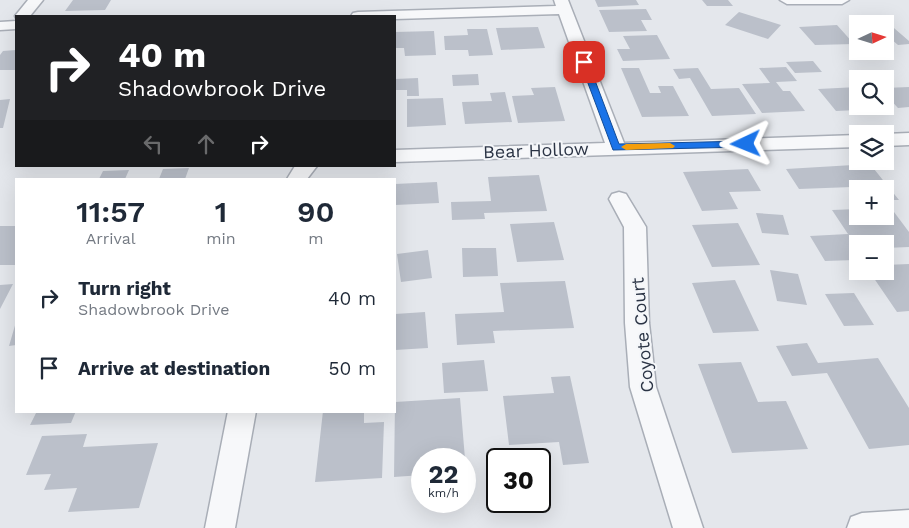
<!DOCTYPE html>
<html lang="en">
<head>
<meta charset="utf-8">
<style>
	body { margin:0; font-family:"Work Sans",sans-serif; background:#f2f2f3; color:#1f2937; height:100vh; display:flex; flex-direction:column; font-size:19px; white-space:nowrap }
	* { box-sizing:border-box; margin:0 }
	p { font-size:16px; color:#747a83 }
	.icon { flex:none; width:28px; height:28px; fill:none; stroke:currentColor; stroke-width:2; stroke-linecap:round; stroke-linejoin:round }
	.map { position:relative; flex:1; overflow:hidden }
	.sheet { position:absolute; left:15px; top:178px; width:381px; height:235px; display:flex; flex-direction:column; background:#fff; border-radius:0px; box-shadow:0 5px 20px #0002 }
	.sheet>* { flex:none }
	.banner { position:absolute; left:15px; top:15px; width:381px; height:152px; border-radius:0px; box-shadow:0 5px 20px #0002; background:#202124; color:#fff; overflow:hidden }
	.needle { width:32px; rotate:86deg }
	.tools { position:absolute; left:849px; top:15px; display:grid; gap:10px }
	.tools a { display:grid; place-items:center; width:45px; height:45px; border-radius:0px; background:#fff; box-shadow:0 5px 20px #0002; font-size:25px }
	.speed { position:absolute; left:411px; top:448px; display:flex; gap:10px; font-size:25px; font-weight:700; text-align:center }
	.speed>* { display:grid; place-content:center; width:65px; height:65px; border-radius:50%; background:#fff; box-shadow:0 5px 20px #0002; line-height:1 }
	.speed small { font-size:12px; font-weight:400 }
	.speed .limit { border:2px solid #111; border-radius:8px; background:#fff; color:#111 }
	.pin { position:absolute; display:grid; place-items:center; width:42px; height:42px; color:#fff; margin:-21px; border-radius:10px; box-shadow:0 2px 8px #0006 }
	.me { position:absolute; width:55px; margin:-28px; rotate:268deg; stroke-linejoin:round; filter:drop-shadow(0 0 4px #0008) }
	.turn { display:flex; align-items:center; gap:18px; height:105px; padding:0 20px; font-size:22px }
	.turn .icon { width:65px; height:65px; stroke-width:2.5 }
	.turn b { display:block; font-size:35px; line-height:42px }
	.lanes { display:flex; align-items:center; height:48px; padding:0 20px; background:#0003; justify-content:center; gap:25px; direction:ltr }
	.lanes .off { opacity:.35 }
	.eta { display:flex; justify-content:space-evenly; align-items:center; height:85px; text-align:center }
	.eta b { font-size:30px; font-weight:600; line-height:35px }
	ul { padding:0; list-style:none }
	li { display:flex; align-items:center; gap:15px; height:70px; padding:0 20px }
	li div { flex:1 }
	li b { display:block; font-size:19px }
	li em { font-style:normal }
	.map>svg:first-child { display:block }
	.building { fill:#bbc0ca }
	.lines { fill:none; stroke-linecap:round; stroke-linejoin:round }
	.minor-casing { stroke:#a9aeb7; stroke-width:3 }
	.minor { fill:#f7f8fa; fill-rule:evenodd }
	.route { fill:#1a73e8; stroke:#114b97 }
	.slow { fill:#f59e0b }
	.labels { text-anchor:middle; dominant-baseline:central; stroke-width:4; stroke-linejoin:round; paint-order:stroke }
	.street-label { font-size:18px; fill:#2b3445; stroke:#f4f6f9 }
</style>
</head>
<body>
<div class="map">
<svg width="909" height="528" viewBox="0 0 909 528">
	<rect width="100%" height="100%" fill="#e4e7ec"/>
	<path class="building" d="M73,0H111L105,10L65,11Z
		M595,0H636L639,5L598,7Z
		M702,0H728L733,6H707Z
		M646,9L652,20H641L647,31L609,32L599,10Z
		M739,12L781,25L768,39L725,25Z
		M880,16L909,41V44L898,45L891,39H885V24H867L859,17Z
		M837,25L854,44L815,45L799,27Z
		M538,27L545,48L501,50L496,28Z
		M467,29H487L493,55L469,56L468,50H445L444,36L468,35Z
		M434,31L436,55L405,56L404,48H395V32Z
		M657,35L670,59L623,61L617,49H630L623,36Z
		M16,50V70H0V55L3,51Z
		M813,61L822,72L795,73L786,62Z
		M786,67L797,81L776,82L783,91H790L805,111L762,113L742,84L770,83L759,68Z
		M621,68H639L650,93H661L658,86H673L689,116L642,117Z
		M698,68L711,89L739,88L756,114L712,116L690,78L679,79L673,69Z
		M478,74L479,85L453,86L452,75Z
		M418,78L419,96H407V90H395V79Z
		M555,87L565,121L518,123L512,96L534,95L531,88Z
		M858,87V106H877L880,109L836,111L818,89Z
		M909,87V107L898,108L885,94V88Z
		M505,92L512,122L465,124L462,102L492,101L490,93Z
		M443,98L446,125L407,127V99Z
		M10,99L3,128H0V100Z
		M870,164L899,200H885V189H858V194L852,187L799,189L786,169Z
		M189,168L185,179H159L163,169Z
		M748,169L761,191L729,192L738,209L702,211L683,172Z
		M129,170L125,179H99L103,171Z
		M539,175L547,211L484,213L485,219L452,220L451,202L491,201L488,177Z
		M437,182L439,203L395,205V184Z
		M885,208H891L909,232V247L885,248V244H858V249L849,250L855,260L825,261L810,236L848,234L832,210L858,209V216H885Z
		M756,213L783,215L789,235L762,233Z
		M554,222L564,260L517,262L510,224Z
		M738,223L760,265L712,267L692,225Z
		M0,226H16V265H0Z
		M462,248H496L498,276L463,277Z
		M428,250L432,278L401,282L397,254Z
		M909,264V311L897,312L869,271H885V265Z
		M770,270L798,274L807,305L777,301Z
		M735,280L759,331L713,333L692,283Z
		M565,281L574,328L493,331L495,343L457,345L455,314L504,312L500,283Z
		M13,284L0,309V285Z
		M854,293L874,325L844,326L825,294Z
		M425,312L428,348L395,350V314Z
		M16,322V345L9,346Z
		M807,343L818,363L878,358L909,408V445L869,449L827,373L792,376L776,346Z
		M484,360L488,391L444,393L442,363Z
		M741,362L758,402L786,401L808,449L732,453L698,364Z
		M570,376L589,463L563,465L559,442L509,445L503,396L554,393L551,377Z
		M460,398L465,459H422V475L394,477L395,402Z
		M37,411H76L71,423L30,425Z
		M323,411H364V423L384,422L382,478L315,482Z
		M87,434L83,447L158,443L139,508L68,512L77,488L44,490L51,474L26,475L42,436Z"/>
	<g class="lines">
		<defs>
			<path id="minor" d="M28,0H43L30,16H16V18L15,16Z
				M554,0H568L624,143L858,135V147L395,162V150L605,143L559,14L395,19V16H351L353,13L358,12L556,6Z
				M780,0H849L842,4H787Z
				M16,21V29L0,30V22Z
				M909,133V145L885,146V134Z
				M295,166H317L307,179H287Z
				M619,192L626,194L646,227L649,323L656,387L703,528H673L630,387L625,323L624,227L609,199L612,194Z
				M228,411H256L235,528H205Z
				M909,510V528H847L851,517L862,513Z"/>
		</defs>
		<use href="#minor" class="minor-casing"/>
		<use href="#minor" class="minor"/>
	</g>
	<path class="route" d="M581,60L588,62L619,144L746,141L751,144L746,147L613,150L580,62Z"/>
	<path class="slow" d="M670,143L675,146L673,148L626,150L621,147L626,144Z"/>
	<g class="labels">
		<g class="street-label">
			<text transform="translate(536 150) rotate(-2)">Bear Hollow</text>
			<text transform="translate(642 335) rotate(-95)">Coyote Court</text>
		</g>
	</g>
</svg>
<div class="tools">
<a><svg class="needle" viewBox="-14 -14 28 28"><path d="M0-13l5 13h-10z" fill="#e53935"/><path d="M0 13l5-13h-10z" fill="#747a83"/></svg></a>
<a><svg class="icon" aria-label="search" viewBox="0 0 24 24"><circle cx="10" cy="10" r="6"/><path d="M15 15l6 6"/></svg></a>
<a><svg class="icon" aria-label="layers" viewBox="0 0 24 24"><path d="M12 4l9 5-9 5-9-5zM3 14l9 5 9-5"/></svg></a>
<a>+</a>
<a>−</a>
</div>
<div class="speed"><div>22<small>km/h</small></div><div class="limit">30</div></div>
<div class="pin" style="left:584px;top:62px;background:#d93025"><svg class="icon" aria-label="arrive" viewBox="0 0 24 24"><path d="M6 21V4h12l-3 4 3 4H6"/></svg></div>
<svg class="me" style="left:746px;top:144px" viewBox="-20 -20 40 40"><path d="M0-17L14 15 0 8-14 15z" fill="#1a73e8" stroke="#fff" stroke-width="4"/></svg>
<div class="banner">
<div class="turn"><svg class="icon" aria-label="right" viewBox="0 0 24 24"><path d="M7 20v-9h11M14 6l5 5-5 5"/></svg><div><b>40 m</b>Shadowbrook Drive</div></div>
<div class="lanes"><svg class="icon off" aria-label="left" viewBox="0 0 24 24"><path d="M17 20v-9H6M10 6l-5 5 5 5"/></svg><svg class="icon off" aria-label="ahead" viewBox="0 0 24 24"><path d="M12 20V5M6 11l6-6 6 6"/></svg><svg class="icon" aria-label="right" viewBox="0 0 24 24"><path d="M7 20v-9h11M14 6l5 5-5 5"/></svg></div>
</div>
<section class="sheet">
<div class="eta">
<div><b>11:57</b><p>Arrival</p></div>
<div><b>1</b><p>min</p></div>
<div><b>90</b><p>m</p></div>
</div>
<ul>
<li><svg class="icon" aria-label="right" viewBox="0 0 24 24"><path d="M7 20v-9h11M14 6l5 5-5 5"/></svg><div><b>Turn right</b><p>Shadowbrook Drive</p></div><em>40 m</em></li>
<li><svg class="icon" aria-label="arrive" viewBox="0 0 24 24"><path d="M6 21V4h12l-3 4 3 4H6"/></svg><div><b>Arrive at destination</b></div><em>50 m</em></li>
</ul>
</section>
</div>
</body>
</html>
